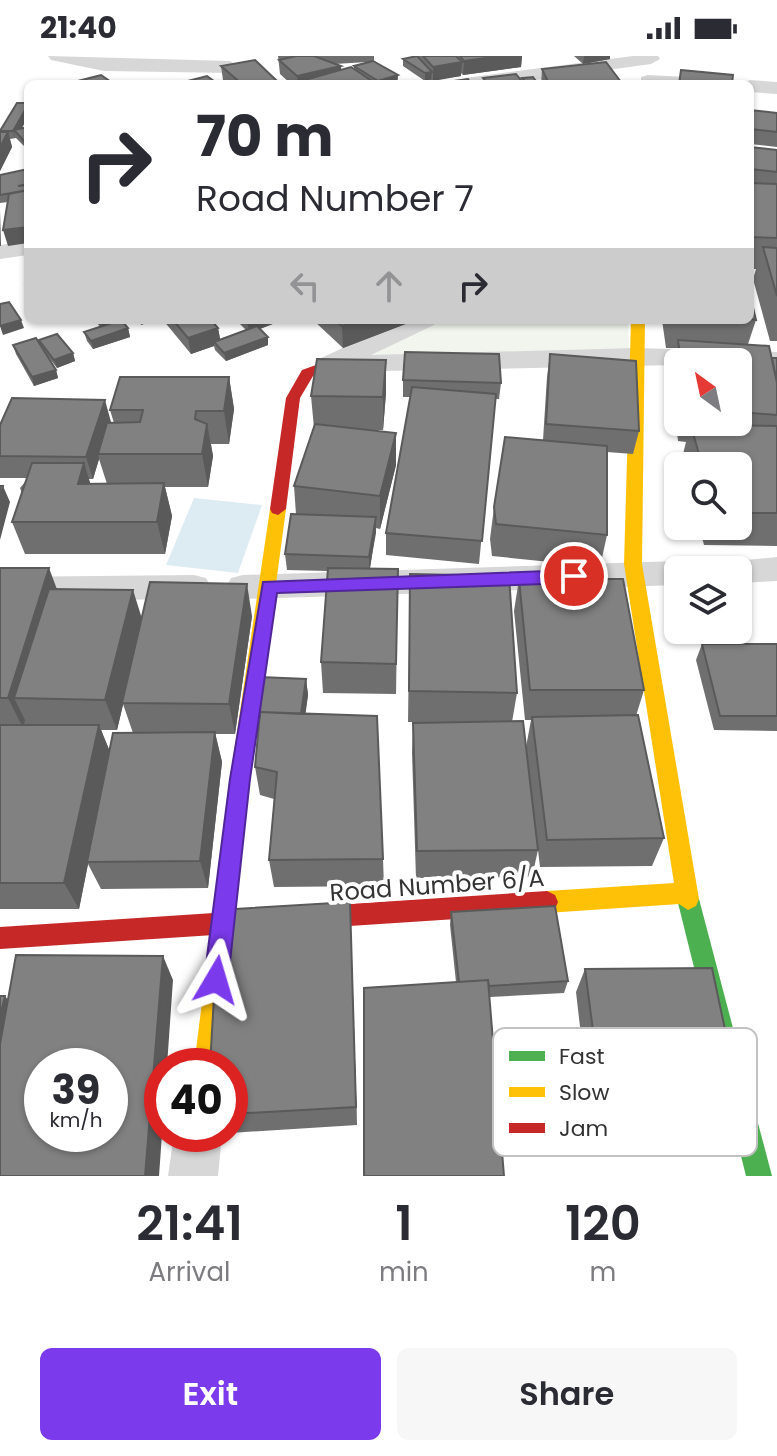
<!DOCTYPE html>
<html lang="en">
<head>
<meta charset="utf-8">
<style>
	body { margin:0; font-family:Poppins,sans-serif; background:#f7f7f7; color:#2b2b33; height:100vh; display:flex; flex-direction:column; font-size:30px; white-space:nowrap }
	* { box-sizing:border-box; margin:0 }
	p { font-size:26px; color:#7c7c81 }
	.icon { flex:none; width:44px; height:44px; fill:none; stroke:currentColor; stroke-width:2; stroke-linecap:round; stroke-linejoin:round }
	.map { position:relative; height:1120px; overflow:hidden }
	.sheet { display:flex; flex-direction:column; background:#fff; flex:1 }
	.sheet>* { flex:none }
	.hud { position:absolute; left:24px; top:24px; width:730px; height:244px; border-radius:12px; box-shadow:0 2px 6px #0004; background:#fff; color:#2b2b33; overflow:hidden }
	.needle { width:52px; rotate:327deg }
	.controls { position:absolute; left:664px; top:292px; display:grid; gap:16px }
	.controls a { display:grid; place-items:center; width:88px; height:88px; border-radius:12px; background:#fff; box-shadow:0 2px 6px #0004; font-size:40px }
	.speed { position:absolute; left:24px; top:992px; display:flex; gap:16px; font-size:40px; font-weight:700; text-align:center }
	.speed>* { display:grid; place-content:center; width:104px; height:104px; border-radius:50%; background:#fff; box-shadow:0 2px 6px #0004; line-height:1 }
	.speed small { font-size:20px; font-weight:400 }
	.speed .limit { border:12px solid #d22; background:#fff; color:#111 }
	.pin { position:absolute; display:grid; place-items:center; width:68px; height:68px; color:#fff; margin:-34px; border:4px solid #fff; border-radius:50%; box-shadow:0 2px 8px #0007 }
	.me { position:absolute; width:88px; margin:-44px; rotate:7deg; stroke-linejoin:round; filter:drop-shadow(0 0 6px #0008) }
	.turn { display:flex; align-items:center; gap:28px; height:168px; padding:0 40px; font-size:36px }
	.turn .icon { width:104px; height:104px; stroke-width:2.5 }
	.turn b { display:block; font-size:56px; line-height:68px }
	.lanes { display:flex; align-items:center; height:76px; padding:0 40px; background:#0003; justify-content:center; gap:40px; direction:ltr }
	.lanes .off { opacity:.35 }
	.eta { display:flex; justify-content:space-evenly; align-items:center; height:136px; text-align:center }
	.eta b { font-size:48px; font-weight:600; line-height:56px }
	.cta { display:flex; gap:16px; margin-top:auto; padding:16px 40px }
	.cta a { flex:1; height:92px; border-radius:12px; background:#7c3aed; color:#fff; font-size:32px; font-weight:600; line-height:92px; text-align:center }
	.cta a+a { background:#f7f7f7; color:#2b2b33 }
	.status { display:flex; justify-content:space-between; align-items:center; height:56px; padding:0 40px; background:#fff; direction:ltr }
	.status svg { height:22px; fill:currentColor }
	.map>svg:first-child { display:block }
	.green { fill:#f1f5ed }
	.water { fill:#ddebf3 }
	.lines { fill:none; stroke-linecap:round; stroke-linejoin:round }
	.street { fill:#d7d7d7; fill-rule:evenodd }
	.fast { fill:#4caf50; fill-rule:evenodd }
	.slow { fill:#ffc107; fill-rule:evenodd }
	.jam { fill:#c62828; fill-rule:evenodd }
	.wall { fill:#6f6f6f; fill-rule:evenodd }
	.shaded-wall { fill:#5a5a5a }
	.building { fill:#818181; stroke:#5a5a5a; stroke-width:2; fill-rule:evenodd }
	.route { fill:#7c3aed; stroke:#51269a; stroke-width:2 }
	.labels { text-anchor:middle; dominant-baseline:central; stroke-width:8; stroke-linejoin:round; paint-order:stroke }
	.near-street-label { font-size:24px; fill:#333; stroke:#fff }
	.key { fill:#fff; stroke:#c2c2c2; stroke-width:2 }
	.key-label { font-size:22px; fill:#333 }
</style>
</head>
<body>
<div class="status"><b>21:40</b><svg viewBox="0 0 49 12"><path d="M0 12V9h3v3zM5 12V6h3v6zM10 12V3h3v9zM15 12V0h3v12zM26 1h20v11H26zM47 4h2v5h-2z"/></svg></div>
<div class="map">
<svg width="777" height="1120" viewBox="0 0 777 1120">
	<rect width="100%" height="100%" fill="#fff"/>
	<path class="green" d="M435,264H628L629,294L351,302Z"/>
	<path class="water" d="M194,442L262,449L238,517L166,509Z"/>
	<g class="lines">
		<path class="street" d="M48,0L230,5L239,11L230,17L104,15L51,4Z
			M633,0H658L660,3L651,8L507,28H456L465,22Z
			M648,19L707,22L716,28H641V21Z
			M750,24L777,26V38L750,36V28H742Z
			M28,185V199L0,203V189Z
			M404,264H438L434,269L371,299L637,292L777,296V312L738,311V306H678V309L330,316L321,314L317,308L321,302Z
			M777,501V525L738,527V514H722L726,506Z
			M678,505L690,508L693,514H678V529L243,543L231,540L226,531L231,522L243,519Z
			M194,519L206,522L211,531L206,540L194,543L0,545V521Z
			M174,1078H222L218,1120H168Z"/>
		<path class="fast" d="M688,832L696,836L699,843L772,1120H746L677,843L680,836Z"/>
		<path class="slow" d="M631,264H645L642,508L699,843L696,850L688,854L679,848L547,857L539,853L536,846L539,839L547,835L674,827L624,508Z
			M278,447L286,453L250,723L218,1010H194L230,723L270,453Z"/>
		<path class="jam" d="M330,304L335,305V311L313,320L300,342L286,453L278,459L272,457L270,453L286,342L302,314Z
			M547,835L555,839L558,846L555,853L547,857L0,893V871Z"/>
	</g>
	<path class="wall" d="M278,0H374V5L398,19L397,28H291L280,18ZM367,6L354,10V13L342,14L335,8Z
		M415,0H522L521,11L463,19L461,17V20L425,25L403,10V3Z
		M574,0H610V3L583,8Z
		M221,10L277,25L278,28H227L223,24Z
		M542,13L621,28H541Z
		M28,47V61L21,72L28,71V94L16,82L10,83L12,91L0,115V75Z
		M750,54L777,57V91L750,88Z
		M750,91L777,94V285H770L753,223L756,213H750Z
		M28,113L8,190V146L0,147V139Z
		M95,264H129L130,266L124,267L128,272L130,281L93,293L87,285L84,276L100,271Z
		M163,264H211L218,272L220,283L246,274L236,264H283L260,273L268,289L226,305L215,294L214,290L191,298Z
		M313,264H416L343,292Z
		M662,264H756L748,288L772,302H777V490L704,489L699,470H738V410H684L682,402L686,386L678,385L670,316L676,292H666ZM678,306H738V366H678Z
		M39,284L73,297L75,305L57,312L46,298L56,314L58,322L34,330L16,298L13,289L41,290Z
		M550,298L639,375L633,398L607,396V479L600,511L492,500L490,483L494,451L543,384L547,321Z
		M229,321L234,353L229,388H211L213,400L208,431H165L172,460L165,498H25L12,466L22,437L20,432L25,426L27,422H0V369L114,367L110,354ZM99,403L107,428H90L89,423H93Z
		M403,324L501,327L499,343H495L479,508L386,499V477L411,341H403Z
		M386,337L383,374H366L396,409L380,473L376,472L370,513H398L396,638L323,637L321,606L328,515L287,514L285,498L296,458L294,430L314,372L311,340Z
		M0,512L142,563L252,560L235,678H215L222,706L208,832L101,833L88,808L79,853H0ZM123,648L133,677L109,694L101,674H117Z
		M410,518L517,637L512,666L526,691L531,664H525L514,555L519,523L644,634L636,660L664,782L652,810L540,811L538,794L532,821L416,822L412,697L413,667L456,666H408Z
		M702,588H777V675L714,674L696,604Z
		M306,623L308,639L305,658L383,803L384,830L274,831L269,804L274,743L260,739L255,711L258,675H256L253,660Z
		M350,846L357,1069L230,1077V1010Z
		M451,856L568,925L564,937L490,941L456,926L450,869Z
		M585,913L746,1073L727,1091L594,1092L576,936Z"/>
	<path class="shaded-wall" d="M500,0H522L521,11L463,19L464,5Z
		M584,0H610V3L583,8Z
		M462,6L461,20L433,25V11Z
		M341,10L342,24L301,25V28H298L297,20Z
		M432,16L431,23L425,25V17Z
		M398,19L397,28H378V25Z
		M28,49V61L18,79L14,74L15,83L13,75Z
		M8,76L12,91L0,115V91Z
		M0,154L1,190H0Z
		M28,171V187L8,190L3,174Z
		M21,264L24,272L3,279L0,270Z
		M107,264H129L130,266L102,274L100,266Z
		M140,264H156L141,269Z
		M247,264H283L249,277Z
		M358,264H416L343,292L342,270Z
		M128,272L130,281L93,293L91,285Z
		M218,272L221,288L214,286V290L191,298L188,282Z
		M268,281V289L226,305L224,297Z
		M73,297L75,305L57,312L54,304Z
		M386,304V337L383,374V341Z
		M56,314L58,322L34,330L32,321Z
		M229,321L234,353L229,388L224,355Z
		M105,344L111,366L98,398L99,403L93,423L86,401Z
		M207,368L213,400L208,431L202,398Z
		M396,377V409L380,473V440Z
		M84,407L94,440L78,428Z
		M164,427L172,460L165,498L157,466Z
		M3,430L10,446L0,484V443Z
		M376,461V477L369,516V501Z
		M49,512L61,544L14,642L25,664L23,672L8,642Z
		M247,528L252,560L235,678L229,648Z
		M133,534L143,566L117,674L105,644Z
		M306,623L308,639L303,677L301,662Z
		M99,669L111,698L87,806L88,808L79,853L64,827Z
		M215,676L222,706L208,832L200,805Z
		M350,846L351,872L357,1069L356,1051Z
		M163,900L173,924L167,1010H162V1078L159,1120H145Z
		M5,940L23,962L0,1068V960Z"/>
	<path class="building" d="M296,0H314L341,10L297,20L279,4Z
		M417,0L432,16L425,17L403,3Z
		M423,0H456L462,6L433,11Z
		M460,0H500L464,5Z
		M255,4L277,25L265,28H242L221,10Z
		M373,5L398,19L378,25L354,10Z
		M606,6L621,26L620,28H549L542,13Z
		M351,11L375,27L371,28H305L301,25Z
		M681,14L733,19L732,28H679Z
		M516,18L524,28H488L483,22Z
		M101,19L114,28H66Z
		M207,20L218,28H176Z
		M533,21L538,28H527L522,22Z
		M468,23L471,28H431Z
		M54,25L58,28H42Z
		M17,47H28V49L13,75H0Z
		M750,54L777,57V76L750,73Z
		M28,71V86H25L14,74Z
		M0,76H8L0,91Z
		M750,91L777,94V116L750,113Z
		M28,113V128L18,130L28,129V134L0,139V119Z
		M750,127L777,128V182L750,181Z
		M28,134V171L3,174L9,138Z
		M763,191L777,192V240Z
		M27,208H28V228H25Z
		M750,239L756,264L750,263Z
		M9,246L21,264L0,270V248Z
		M121,264L128,272L91,285L84,276Z
		M173,264H211L218,272L188,282Z
		M335,264H358L342,270Z
		M257,270L268,281L224,297L214,286Z
		M57,278L73,297L54,304L39,284Z
		M36,282L56,314L32,321L13,289Z
		M678,284L769,290L777,327V359L738,356V306H681Z
		M405,296L499,298L501,327L403,324Z
		M550,298L636,305L639,375L546,368Z
		M772,302H777V327Z
		M317,303L386,304L383,341L311,340Z
		M120,321H229L224,355H196L195,363L207,368L202,398H98L107,367L140,366L143,354H110Z
		M412,331L496,338L482,485L386,477Z
		M12,342L105,344L86,401L0,400V369Z
		M315,368L396,377L380,440L294,430Z
		M691,369L777,370V457H738V410H702Z
		M505,381L607,390V479L496,468L494,451Z
		M32,407H84L78,428L164,427L157,466H12Z
		M0,430H3L0,443Z
		M291,458L376,461L369,501L285,498Z
		M0,512H49L8,642H0Z
		M328,512L398,513L396,608L321,606Z
		M410,518L509,520L517,637L409,635Z
		M519,523H623L644,634H530Z
		M150,526L247,528L229,648L122,647Z
		M49,533L133,534L105,644L14,642Z
		M702,588H777V660H720Z
		M260,621L306,623L301,658L260,656V661L253,660Z
		M260,656L377,660L383,803L269,804L277,716L255,711Z
		M638,659L664,782L547,784L532,661Z
		M523,665L538,794L417,795L413,667Z
		M0,669H99L64,827H0Z
		M215,676L200,805L87,806L113,677Z
		M350,846L356,1051L230,1058V1010H210L219,854Z
		M555,850L568,925L489,930L488,924L459,926L451,856Z
		M16,899L163,900L145,1120H0V988ZM42,1010H110V1078H42Z
		M712,912L746,1073L606,1075L585,913Z
		M488,924L504,1120H364V932Z
		M0,940H5L0,960Z"/>
	<path class="route" d="M574,514L583,520L574,527L277,537L250,723L228,924L225,932L216,936L208,932L204,924L230,723L263,526Z"/>
	<g class="labels">
		<g class="near-street-label">
			<text transform="translate(437 829) rotate(-4)">Road Number 6/A</text>
		</g>
	</g>
	<rect x="493" y="972" width="264" height="128" rx="12" class="key"/>
	<rect x="509" y="995" width="36" height="10" fill="#4caf50"/>
	<rect x="509" y="1031" width="36" height="10" fill="#ffc107"/>
	<rect x="509" y="1067" width="36" height="10" fill="#c62828"/>
	<g class="key-label">
		<text x="559" y="1008">Fast</text>
		<text x="559" y="1044">Slow</text>
		<text x="559" y="1080">Jam</text>
	</g>
</svg>
<div class="controls">
<a><svg class="needle" viewBox="-14 -14 28 28"><path d="M0-13l5 13h-10z" fill="#e53935"/><path d="M0 13l5-13h-10z" fill="#7c7c81"/></svg></a>
<a><svg class="icon" aria-label="search" viewBox="0 0 24 24"><circle cx="10" cy="10" r="6"/><path d="M15 15l6 6"/></svg></a>
<a><svg class="icon" aria-label="layers" viewBox="0 0 24 24"><path d="M12 4l9 5-9 5-9-5zM3 14l9 5 9-5"/></svg></a>
</div>
<div class="speed"><div>39<small>km/h</small></div><div class="limit">40</div></div>
<div class="pin" style="left:574px;top:520px;background:#d93025"><svg class="icon" aria-label="arrive" viewBox="0 0 24 24"><path d="M6 21V4h12l-3 4 3 4H6"/></svg></div>
<svg class="me" style="left:216px;top:924px" viewBox="-20 -20 40 40"><path d="M0-17L14 15 0 8-14 15z" fill="#7c3aed" stroke="#fff" stroke-width="4"/></svg>
<div class="hud">
<div class="turn"><svg class="icon" aria-label="right" viewBox="0 0 24 24"><path d="M7 20v-9h11M14 6l5 5-5 5"/></svg><div><b>70 m</b>Road Number 7</div></div>
<div class="lanes"><svg class="icon off" aria-label="left" viewBox="0 0 24 24"><path d="M17 20v-9H6M10 6l-5 5 5 5"/></svg><svg class="icon off" aria-label="ahead" viewBox="0 0 24 24"><path d="M12 20V5M6 11l6-6 6 6"/></svg><svg class="icon" aria-label="right" viewBox="0 0 24 24"><path d="M7 20v-9h11M14 6l5 5-5 5"/></svg></div>
</div>
</div>
<section class="sheet">
<div class="eta">
<div><b>21:41</b><p>Arrival</p></div>
<div><b>1</b><p>min</p></div>
<div><b>120</b><p>m</p></div>
</div>
<div class="cta"><a>Exit</a><a>Share</a></div>
</section>
</body>
</html>
